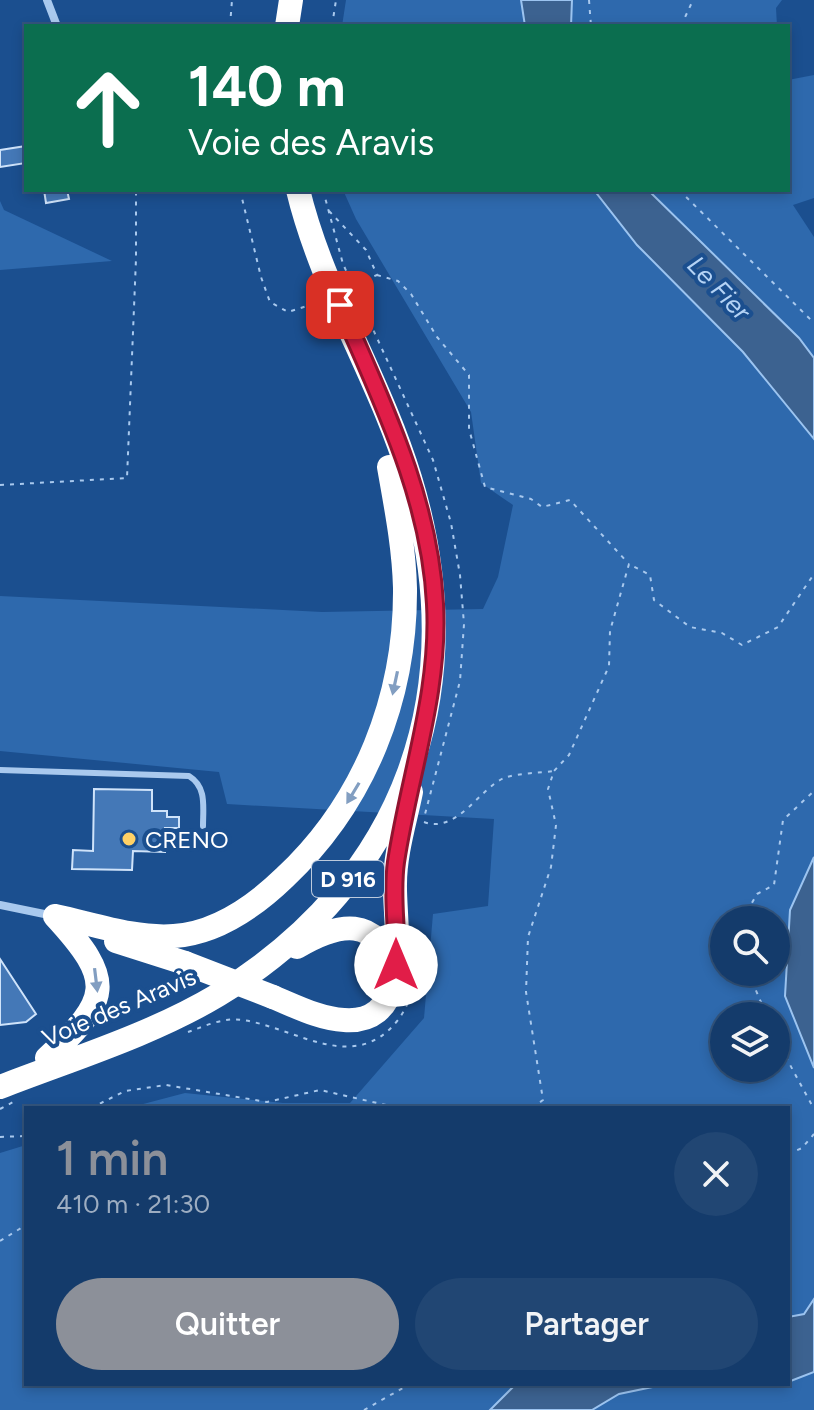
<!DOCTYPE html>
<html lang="fr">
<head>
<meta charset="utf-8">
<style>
	body { margin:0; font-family:Figtree,sans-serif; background:#214673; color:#f1f3f6; height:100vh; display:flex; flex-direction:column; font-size:30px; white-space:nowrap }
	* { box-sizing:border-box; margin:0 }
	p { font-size:26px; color:#9dadc1 }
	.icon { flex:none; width:44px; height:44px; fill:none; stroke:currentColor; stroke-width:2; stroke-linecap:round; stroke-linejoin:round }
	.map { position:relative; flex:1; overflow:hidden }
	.side { position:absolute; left:24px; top:1106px; width:766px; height:280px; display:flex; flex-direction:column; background:#143b6b; border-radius:0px; box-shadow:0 4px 12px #0003,0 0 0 2px #33557e }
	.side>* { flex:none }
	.banner { position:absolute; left:24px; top:24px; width:766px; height:168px; border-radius:0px; box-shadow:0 4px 12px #0003,0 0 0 2px #33557e; background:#0b6e4f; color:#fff; overflow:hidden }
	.tools { position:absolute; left:710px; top:906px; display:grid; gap:16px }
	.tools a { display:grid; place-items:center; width:80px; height:80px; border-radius:50%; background:#143b6b; box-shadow:0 4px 12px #0003,0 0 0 2px #33557e; font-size:40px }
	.pin { position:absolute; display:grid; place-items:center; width:68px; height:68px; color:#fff; margin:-34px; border-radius:16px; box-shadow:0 4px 12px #0006 }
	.me { position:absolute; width:88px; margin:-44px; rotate:0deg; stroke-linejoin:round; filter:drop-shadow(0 0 6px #0008) }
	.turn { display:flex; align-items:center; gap:28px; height:168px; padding:0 32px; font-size:36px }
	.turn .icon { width:104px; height:104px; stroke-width:2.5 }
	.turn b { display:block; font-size:56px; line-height:68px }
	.round { display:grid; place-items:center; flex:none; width:84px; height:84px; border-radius:42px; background:#214673 }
	.overview { display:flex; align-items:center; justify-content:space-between; height:136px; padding:0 32px }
	h1 { font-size:48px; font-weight:600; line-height:60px; color:#8c9099 }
	.action { display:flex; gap:16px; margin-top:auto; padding:16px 32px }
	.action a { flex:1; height:92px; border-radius:48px; background:#8c9099; color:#fff; font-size:32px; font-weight:600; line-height:92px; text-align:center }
	.action a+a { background:#214673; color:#f1f3f6 }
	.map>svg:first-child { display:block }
	.green { fill:#2e69ad; fill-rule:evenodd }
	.water { fill:#3c6290; stroke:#9cc4f0; stroke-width:2 }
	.building { fill:#4478b7; stroke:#cfe3fa; stroke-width:2 }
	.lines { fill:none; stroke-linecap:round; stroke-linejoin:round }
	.path { stroke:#a9c9ee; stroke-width:2; stroke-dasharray:4 6; stroke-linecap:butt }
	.lane { stroke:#a9c9ee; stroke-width:6 }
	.street { stroke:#a9c9ee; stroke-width:8 }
	.highway { stroke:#fff; stroke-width:24 }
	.path-bridge { stroke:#a9c9ee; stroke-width:2; stroke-dasharray:4 6; stroke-linecap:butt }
	.highway-bridge { stroke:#fff; stroke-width:24 }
	.oneway { fill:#829ec1 }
	.route-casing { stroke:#92132f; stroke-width:20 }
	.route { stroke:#e11d48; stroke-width:14 }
	.poi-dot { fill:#ffd166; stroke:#1b4f8f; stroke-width:3 }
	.labels { text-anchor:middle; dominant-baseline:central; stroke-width:8; stroke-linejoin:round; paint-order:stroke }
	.shield { fill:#1b4f8f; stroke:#bbcadd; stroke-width:2 }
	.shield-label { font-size:22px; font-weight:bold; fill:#fff }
	.poi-label { font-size:24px; fill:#fff; stroke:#1b4f8f; text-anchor:start }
	.street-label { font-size:24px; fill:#fff; stroke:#1b4f8f }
	.water-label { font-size:26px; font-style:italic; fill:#b5d3f5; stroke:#1b4f8f }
</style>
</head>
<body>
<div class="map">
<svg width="814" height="1410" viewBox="0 0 814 1410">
	<rect width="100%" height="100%" fill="#1b4f8f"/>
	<path class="green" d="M346,0H782L776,8L777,26H342Z
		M814,75V198L793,205L814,237V1410H0V1153L26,1145V1384H788V1108H128L185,1093L283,1103H350L424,1018L433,914L488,906L494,819L227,804L219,772L0,751V596L322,612L483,609L498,577L513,505L481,483L471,412L356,219L343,190H788V80ZM724,920H776V972H724ZM724,1016H776V1068H724Z
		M0,201L4,210L112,261L0,270Z"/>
	<path class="water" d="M521,0H572L571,26H525Z
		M594,190H648L799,338L814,358V439L743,352L637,245Z
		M814,857V1068L785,996L790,910Z
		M814,1299V1372L788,1382V1317L804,1314Z
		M516,1384H667L619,1394L592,1410H490Z"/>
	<path class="building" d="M26,146V163L0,167V150Z
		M44,190H67L69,199L46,203Z
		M94,789L152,790V811H167V817H179V828H165V852L133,851L132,870L72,869L73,850L93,851Z
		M0,959L36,1014L26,1022L0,1025Z"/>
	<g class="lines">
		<path class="path" d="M589,0L591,26
			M230,26L232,0
			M332,26L336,0
			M681,26L693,0
			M240,190L261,277L270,302L288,312L307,306
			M323,190L343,264L433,460L451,523L460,575L464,624L460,681L424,818
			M679,190L814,323
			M329,211L366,250L377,275L361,282
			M377,275L398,281L411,294L437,337L469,375V429L485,487L531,499L542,507L570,500L628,563
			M0,485L127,478L136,259V190
			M424,822C457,834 479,789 504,778C518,773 539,773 554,771
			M742,920L757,894L774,885L783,820L814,791
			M748,972L767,1016
			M188,1032C205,1026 224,1017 242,1020C295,1027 354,1076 398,1020C412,1001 417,978 415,955
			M776,1039L814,1109
			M91,1108L125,1091L166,1085L267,1102L320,1090L399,1108
			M532,1108L543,1100L526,992L528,937L551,867L556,825L548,789L554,771L569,755L609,666L610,631L629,564L650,575L654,600L690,627L722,633L742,645L778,627L814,574
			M0,1109L15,1101
			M0,1137L26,1136
			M788,1154L802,1148L814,1134
			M0,1241L26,1225
			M364,1410L410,1384"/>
		<path class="lane" d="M0,770L189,776C207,787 203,807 203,826"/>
		<path class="street" d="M47,0L57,26
			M0,905L54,916"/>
		<path class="highway" d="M287,26L291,0
			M55,916C93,924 135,939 174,936C218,933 255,906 285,877C365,802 406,697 405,588C404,547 396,507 389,467
			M116,941L185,963
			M297,947C338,923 377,914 393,971
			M273,997C295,1006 320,1019 344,1020C415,1025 394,926 395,884C395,853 405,822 411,792
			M47,1058C111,999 115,981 55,916
			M0,1087C72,1059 151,1035 218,995C408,879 474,688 410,478C380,379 322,290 298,190"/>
		<path class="path-bridge" d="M307,306L361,282"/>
		<path class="highway-bridge" d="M185,963L273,997"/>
	</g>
	<defs><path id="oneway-solid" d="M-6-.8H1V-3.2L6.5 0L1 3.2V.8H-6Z" transform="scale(2)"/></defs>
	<g class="oneway">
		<use href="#oneway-solid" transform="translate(395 683) rotate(102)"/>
		<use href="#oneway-solid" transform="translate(353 793) rotate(121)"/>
		<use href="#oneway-solid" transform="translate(96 980) rotate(83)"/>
	</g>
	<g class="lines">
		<defs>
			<path id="route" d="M340,305C381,400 430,498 435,604C440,692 409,776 396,862C391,896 398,930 396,965"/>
		</defs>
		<use href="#route" class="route-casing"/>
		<use href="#route" class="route"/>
	</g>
	<circle class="poi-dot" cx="129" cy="839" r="8"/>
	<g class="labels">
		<rect class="shield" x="312" y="861" width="72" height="36" rx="6"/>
		<g class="shield-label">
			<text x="348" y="879">D 916</text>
		</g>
		<g class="poi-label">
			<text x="145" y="839">CRENO</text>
		</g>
		<g class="street-label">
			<text transform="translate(119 1007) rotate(-23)">Voie des Aravis</text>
		</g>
		<g class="water-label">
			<text transform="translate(719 288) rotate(46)">Le Fier</text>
		</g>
	</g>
</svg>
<div class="tools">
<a><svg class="icon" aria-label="search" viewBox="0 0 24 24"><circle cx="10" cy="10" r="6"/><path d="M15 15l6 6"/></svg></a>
<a><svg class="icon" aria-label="layers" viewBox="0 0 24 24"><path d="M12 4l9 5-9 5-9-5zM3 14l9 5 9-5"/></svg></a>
</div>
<div class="pin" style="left:340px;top:305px;background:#d93025"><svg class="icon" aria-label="arrive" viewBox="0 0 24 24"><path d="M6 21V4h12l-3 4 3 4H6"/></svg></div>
<svg class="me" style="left:396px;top:965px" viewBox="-20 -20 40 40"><circle r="19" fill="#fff"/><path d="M0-13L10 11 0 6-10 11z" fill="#e11d48"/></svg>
<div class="banner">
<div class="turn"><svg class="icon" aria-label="ahead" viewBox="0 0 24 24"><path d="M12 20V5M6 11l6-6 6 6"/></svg><div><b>140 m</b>Voie des Aravis</div></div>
</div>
<section class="side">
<div class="overview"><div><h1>1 min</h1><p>410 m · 21:30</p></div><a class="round"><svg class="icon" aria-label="close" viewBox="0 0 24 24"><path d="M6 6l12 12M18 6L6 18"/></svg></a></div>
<div class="action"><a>Quitter</a><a>Partager</a></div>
</section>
</div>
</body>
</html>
